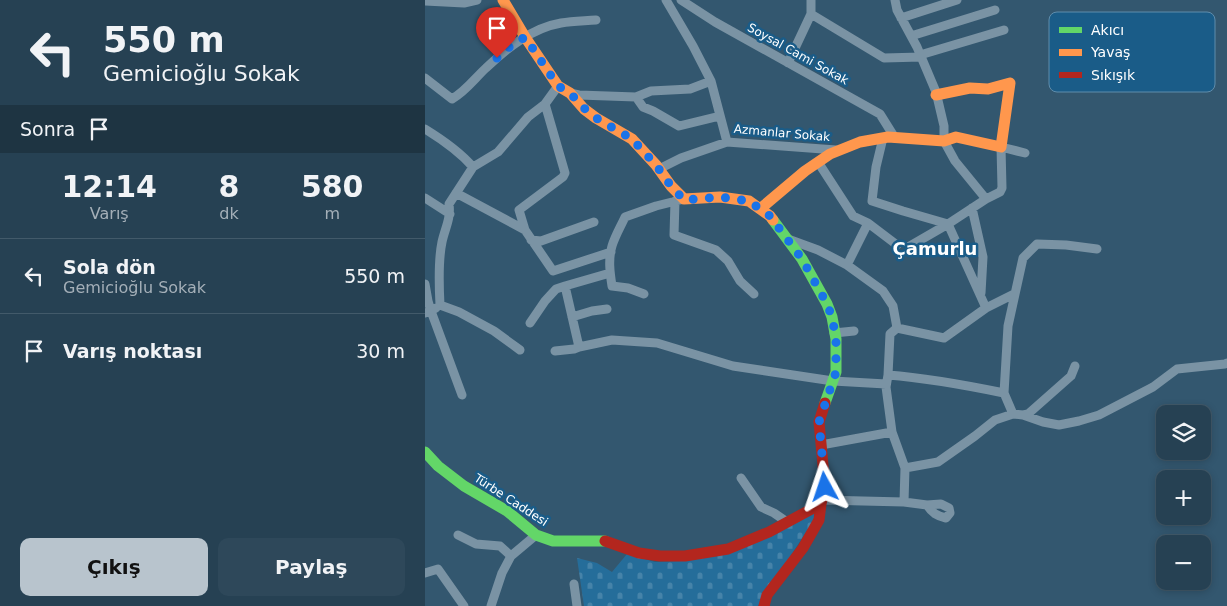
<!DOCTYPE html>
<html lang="tr">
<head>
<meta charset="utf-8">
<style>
	body { margin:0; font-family:"DejaVu Sans",sans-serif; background:#2e485a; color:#f1f3f6; height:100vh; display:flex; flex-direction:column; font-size:19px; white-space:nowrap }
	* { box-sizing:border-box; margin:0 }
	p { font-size:16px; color:#a4afb8 }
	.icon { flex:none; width:28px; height:28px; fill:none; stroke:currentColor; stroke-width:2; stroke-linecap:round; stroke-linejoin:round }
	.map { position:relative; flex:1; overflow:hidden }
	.drawer { display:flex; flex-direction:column; background:#264153; width:425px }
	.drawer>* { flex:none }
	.hud { background:#264153; color:#f1f3f6; overflow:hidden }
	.fabs { position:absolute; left:731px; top:405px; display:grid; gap:10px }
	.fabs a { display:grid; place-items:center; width:55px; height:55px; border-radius:10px; background:#264153; box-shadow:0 2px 8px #0003,0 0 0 1px #425a6a; font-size:25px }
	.pin { position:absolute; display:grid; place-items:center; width:42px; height:42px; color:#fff; margin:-51px -21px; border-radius:50% 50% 50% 0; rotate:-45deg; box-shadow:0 0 5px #0007 }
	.pin .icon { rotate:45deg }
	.me { position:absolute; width:55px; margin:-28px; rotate:355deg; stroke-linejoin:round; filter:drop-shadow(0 0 4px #0008) }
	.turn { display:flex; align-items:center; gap:18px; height:105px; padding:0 20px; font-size:22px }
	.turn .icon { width:65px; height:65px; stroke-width:2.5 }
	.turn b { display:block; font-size:35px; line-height:42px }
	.then { display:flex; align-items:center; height:48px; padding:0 20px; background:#0003; gap:10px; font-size:19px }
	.eta { display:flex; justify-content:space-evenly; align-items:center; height:85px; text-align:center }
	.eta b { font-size:30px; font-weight:800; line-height:35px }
	.cta { display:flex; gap:10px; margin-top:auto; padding:10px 20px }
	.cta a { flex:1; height:58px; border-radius:10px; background:#b8c4cd; color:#111; font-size:20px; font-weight:800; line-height:58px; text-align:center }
	.cta a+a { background:#2e485a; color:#f1f3f6 }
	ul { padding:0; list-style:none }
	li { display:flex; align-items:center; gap:15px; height:75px; padding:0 20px; border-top:1px solid #425a6a }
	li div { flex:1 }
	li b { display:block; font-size:19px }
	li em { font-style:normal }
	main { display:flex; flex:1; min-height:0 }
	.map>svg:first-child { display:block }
	.cemetery { fill:url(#cemetery-stones) }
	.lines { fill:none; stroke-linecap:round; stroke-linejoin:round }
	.street { stroke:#7a93a4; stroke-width:9 }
	.fast { stroke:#63d668; stroke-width:11 }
	.slow { stroke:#ff974d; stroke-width:11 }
	.jam { stroke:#b3261e; stroke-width:11 }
	.route { stroke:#1a73e8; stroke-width:9; stroke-dasharray:0 16.2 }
	.labels { text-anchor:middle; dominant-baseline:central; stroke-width:5; stroke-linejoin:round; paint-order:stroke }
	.street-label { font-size:12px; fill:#fff; stroke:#1a5c88 }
	.district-label { font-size:18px; font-weight:bold; fill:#fff; stroke:#1a5c88 }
	.key { fill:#1a5c88; stroke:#5f8dac; stroke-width:1 }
	.key-label { font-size:14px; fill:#fff }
</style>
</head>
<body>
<main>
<section class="drawer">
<div class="hud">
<div class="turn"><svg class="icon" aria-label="left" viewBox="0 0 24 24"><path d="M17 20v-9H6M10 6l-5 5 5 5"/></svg><div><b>550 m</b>Gemicioğlu Sokak</div></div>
<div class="then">Sonra<svg class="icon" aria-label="arrive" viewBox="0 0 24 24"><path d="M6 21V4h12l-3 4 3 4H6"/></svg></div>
</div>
<div class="eta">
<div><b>12:14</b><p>Varış</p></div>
<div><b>8</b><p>dk</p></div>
<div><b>580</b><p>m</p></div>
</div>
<ul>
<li><svg class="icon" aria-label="left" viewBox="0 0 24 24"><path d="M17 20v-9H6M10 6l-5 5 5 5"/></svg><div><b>Sola dön</b><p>Gemicioğlu Sokak</p></div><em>550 m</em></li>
<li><svg class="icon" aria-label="arrive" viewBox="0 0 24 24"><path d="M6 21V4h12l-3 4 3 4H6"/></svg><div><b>Varış noktası</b></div><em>30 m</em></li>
</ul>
<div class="cta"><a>Çıkış</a><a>Paylaş</a></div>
</section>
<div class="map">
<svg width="802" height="606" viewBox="0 0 802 606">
	<defs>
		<pattern id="cemetery-stones" width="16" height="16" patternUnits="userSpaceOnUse" patternTransform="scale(1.25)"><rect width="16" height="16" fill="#256d9a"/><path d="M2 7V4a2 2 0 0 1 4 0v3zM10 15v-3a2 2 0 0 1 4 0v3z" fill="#4683a9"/></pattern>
	</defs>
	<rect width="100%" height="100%" fill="#33576f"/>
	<path class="cemetery" d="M391,512L387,523L333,606H159L152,558L172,563L187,572L202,554L230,562L258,561Z"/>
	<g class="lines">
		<path class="street" d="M241,0L268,46L286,81L302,142L411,150
			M256,0L290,22L455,114L470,138
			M470,0L472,10L492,47L511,92L519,126V141L530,161L561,199
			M0,1L39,3L52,0
			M386,14L459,58L496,57
			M476,18L532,0
			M486,36L570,10
			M495,55L579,30
			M363,63L386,14V0
			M0,78L27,99C41,91 50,78 61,68C82,48 107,28 136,23C148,21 159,21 171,20
			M145,93L154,95L211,97L226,91L265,89L286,81
			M211,97L218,107L228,111L254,126L295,116
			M120,104L140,173L138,177L94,210L100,230L128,271L186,252
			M0,129C18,140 34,151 48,167
			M458,138L451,167L447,201L478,211L523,224
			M393,162L428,216L443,223L422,265
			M234,169L256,158L302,142
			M31,193L100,230
			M0,198L25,214
			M250,201L249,235L291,250L303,261L315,281L329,294
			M547,208L558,257L556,293
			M443,223L472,245
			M363,239L393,250L422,265L458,291L468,306L472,328L519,338L561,308
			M106,240L116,241L169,222
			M485,246L523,224
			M0,284L3,301L6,311L11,308
			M219,294L203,288L187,286C185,273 183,259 187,246C190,236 196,226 200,217L231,206L259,199
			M589,294L561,308L523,224L561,199L575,192L577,188L576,147L600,153
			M15,305C14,286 13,261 17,242C20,228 26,219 24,204L48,167L73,152L103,117L120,104L133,86
			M15,305L34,312L69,331L95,350
			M0,313L6,311L37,395
			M147,317L167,311L182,309
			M105,323L120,301L131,289L140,286
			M409,333L429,331
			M154,347L140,286L185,273
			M130,351L149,349L154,347L187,340L232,343L308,366L408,381L461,384
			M463,375C502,378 540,385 579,393
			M588,414L598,415L618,422L634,425L654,421L674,415L728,387L752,369L800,364L802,363
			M598,415L603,414L646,376L650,366
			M467,432L461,387L463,375L465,334L472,328
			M396,445L467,432L480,468L479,502L397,500
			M480,468L513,462L550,436L570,420L588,414L579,393L583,326L598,258L612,244L641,245L672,249
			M316,478L336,507L349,513L362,522
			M479,502L502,505L516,504L524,508L525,513L521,518C512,516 507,513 502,505
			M33,535L51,544L75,546L86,556
			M0,573L13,569L39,606
			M149,584L152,606
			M66,606L77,573L86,556L111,535"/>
		<path class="fast" d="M348,220L377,259L402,304L407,317L411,339V372L400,403
			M0,452L13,466L39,486L82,511L111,535L128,541H180"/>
		<path class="slow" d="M78,0L100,37L133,86L145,93L159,109L171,118L207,139L231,165L246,186L259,199L295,197L324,201L345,216L348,220
			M335,209L380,171L405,154L435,142L463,137L519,141L531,137L576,147L585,83L563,89L545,88L511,95"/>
		<path class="jam" d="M180,541L214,553L235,556H260L303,549L344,532L396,504
			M339,606L342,595L378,548L394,520L396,504L400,487L394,422L400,403"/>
	</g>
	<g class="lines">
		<path class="route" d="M72,58L83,48L100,37L133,86L145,93L159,108L171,118L207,139L231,165L246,186L259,200L295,197L324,201L345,216L377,259L402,304L407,317L411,339V372L394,422L400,487"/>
	</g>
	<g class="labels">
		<g class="street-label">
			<text transform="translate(373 54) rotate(29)">Soysal Cami Sokak</text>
			<text transform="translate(357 133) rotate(5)">Azmanlar Sokak</text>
			<text transform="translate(86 500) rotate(33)">Türbe Caddesi</text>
		</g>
		<g class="district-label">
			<text x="510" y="248">Çamurlu</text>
		</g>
	</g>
	<rect x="624" y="12" width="166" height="80" rx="8" class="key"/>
	<rect x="634" y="27" width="23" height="6" fill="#63d668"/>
	<rect x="634" y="49" width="23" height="7" fill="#ff974d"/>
	<rect x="634" y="72" width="23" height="6" fill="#b3261e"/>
	<g class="key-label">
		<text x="666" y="35">Akıcı</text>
		<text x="666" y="57">Yavaş</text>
		<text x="666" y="80">Sıkışık</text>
	</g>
</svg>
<div class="fabs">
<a><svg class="icon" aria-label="layers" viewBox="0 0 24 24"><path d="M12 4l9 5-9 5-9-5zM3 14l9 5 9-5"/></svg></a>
<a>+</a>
<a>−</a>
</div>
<div class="pin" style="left:72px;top:58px;background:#d93025"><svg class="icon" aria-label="arrive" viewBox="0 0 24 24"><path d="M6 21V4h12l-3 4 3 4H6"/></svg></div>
<svg class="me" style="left:400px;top:487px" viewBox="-20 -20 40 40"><path d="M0-17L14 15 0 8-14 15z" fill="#1a73e8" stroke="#fff" stroke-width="4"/></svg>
</div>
</main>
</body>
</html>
